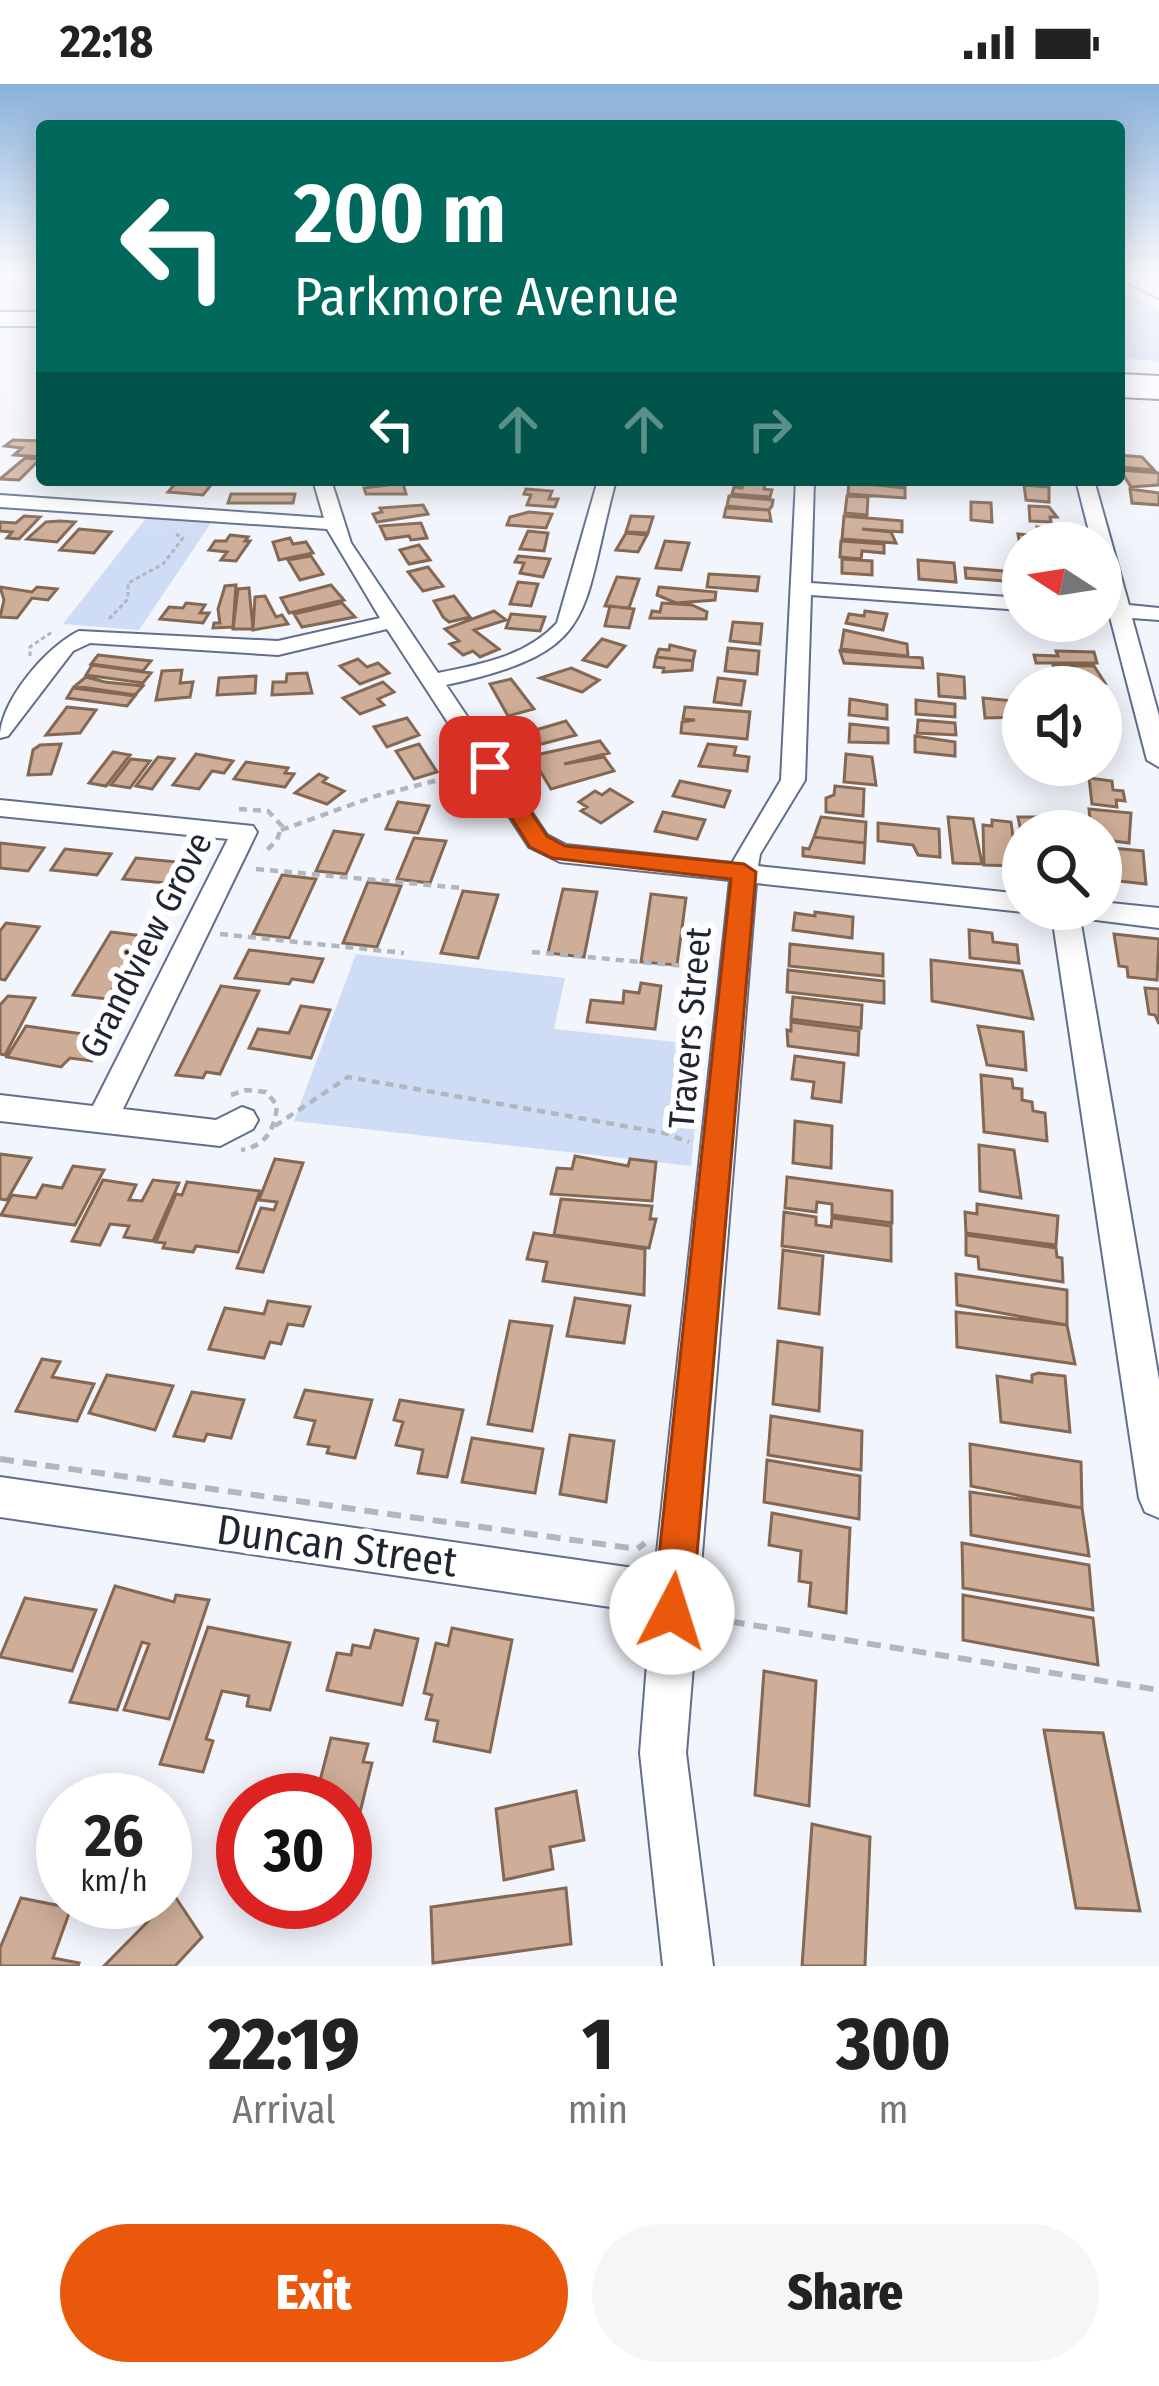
<!DOCTYPE html>
<html lang="en">
<head>
<meta charset="utf-8">
<style>
	body { margin:0; font-family:"Fira Sans Condensed",sans-serif; background:#f6f6f6; color:#222; height:100vh; display:flex; flex-direction:column; font-size:45px; white-space:nowrap }
	* { box-sizing:border-box; margin:0 }
	p { font-size:39px; color:#767676 }
	.icon { flex:none; width:66px; height:66px; fill:none; stroke:currentColor; stroke-width:2; stroke-linecap:round; stroke-linejoin:round }
	.map { position:relative; height:1882px; overflow:hidden }
	.drawer { display:flex; flex-direction:column; background:#fff; flex:1 }
	.drawer>* { flex:none }
	.banner { position:absolute; left:36px; top:36px; width:1089px; height:366px; border-radius:12px; box-shadow:0 6px 30px #0003; background:#00695c; color:#fff; overflow:hidden }
	.needle { width:78px; rotate:282deg }
	.fabs { position:absolute; left:1002px; top:438px; display:grid; gap:24px }
	.fabs a { display:grid; place-items:center; width:120px; height:120px; border-radius:50%; background:#fff; box-shadow:0 6px 30px #0003; font-size:60px }
	.speed { position:absolute; left:36px; top:1689px; display:flex; gap:24px; font-size:60px; font-weight:700; text-align:center }
	.speed>* { display:grid; place-content:center; width:156px; height:156px; border-radius:50%; background:#fff; box-shadow:0 6px 30px #0003; line-height:1 }
	.speed small { font-size:30px; font-weight:400 }
	.speed .limit { border:18px solid #d22; background:#fff; color:#111 }
	.pin { position:absolute; display:grid; place-items:center; width:102px; height:102px; color:#fff; margin:-51px; border-radius:24px; box-shadow:0 6px 18px #0006 }
	.me { position:absolute; width:132px; margin:-66px; rotate:5deg; stroke-linejoin:round; filter:drop-shadow(0 0 9px #0008) }
	.turn { display:flex; align-items:center; gap:42px; height:252px; padding:0 60px; font-size:54px }
	.turn .icon { width:156px; height:156px; stroke-width:2.5 }
	.turn b { display:block; font-size:84px; line-height:102px }
	.lanes { display:flex; align-items:center; height:114px; padding:0 60px; background:#0003; justify-content:center; gap:60px; direction:ltr }
	.lanes .off { opacity:.35 }
	.eta { display:flex; justify-content:space-evenly; align-items:center; height:204px; text-align:center }
	.eta b { font-size:72px; font-weight:800; line-height:84px }
	.button { display:flex; gap:24px; margin-top:auto; padding:24px 60px }
	.button a { flex:1; height:138px; border-radius:72px; background:#ea580c; color:#fff; font-size:48px; font-weight:800; line-height:138px; text-align:center }
	.button a+a { background:#f6f6f6; color:#222 }
	.status { display:flex; justify-content:space-between; align-items:center; height:84px; padding:0 60px; background:#fff; direction:ltr }
	.status svg { height:33px; fill:currentColor }
	.map>svg:first-child { display:block }
	.green { fill:#cfdcf5 }
	.building { fill:#ceae98; stroke:#846853; stroke-width:3 }
	.lines { fill:none; stroke-linecap:round; stroke-linejoin:round }
	.minor-casing { stroke:#616f8c; stroke-width:4 }
	.primary-casing { stroke:#616f8c; stroke-width:4 }
	.motorway-casing { stroke:#616f8c; stroke-width:5 }
	.path-far2 { stroke:#b2b6be; stroke-width:3; stroke-dasharray:4.5 3; stroke-linecap:butt }
	.path-far1 { stroke:#b2b6be; stroke-width:4.5; stroke-dasharray:8 6; stroke-linecap:butt }
	.path { stroke:#b2b6be; stroke-width:6; stroke-dasharray:14 9; stroke-linecap:butt }
	.minor { fill:#fff; fill-rule:evenodd }
	.primary { fill:#fff; fill-rule:evenodd }
	.motorway { fill:#fff; fill-rule:evenodd }
	.route { fill:#ea580c; stroke:#983908; stroke-width:3 }
	.labels { text-anchor:middle; dominant-baseline:central; stroke-width:12; stroke-linejoin:round; paint-order:stroke }
	.street-label { font-size:36px; fill:#1f2531; stroke:#fff }
	.near-street-label { font-size:42px; fill:#1f2531; stroke:#fff }
</style>
</head>
<body>
<div class="status"><b>22:18</b><svg viewBox="0 0 49 12"><path d="M0 12V9h3v3zM5 12V6h3v6zM10 12V3h3v9zM15 12V0h3v12zM26 1h20v11H26zM47 4h2v5h-2z"/></svg></div>
<div class="map">
<svg width="1159" height="1882" viewBox="0 0 1159 1882">
	<rect width="100%" height="100%" fill="#f2f5fc"/>
	<path class="green" d="M1119,202L1159,228V277L1119,274Z
		M147,433L211,439L139,546L63,540Z
		M356,870L565,894L554,945L704,961L691,1082L294,1037Z"/>
	<path class="building" d="M13,356L42,357V373L14,371L22,364L5,362Z
		M1119,371L1142,373L1154,386L1120,383Z
		M25,374L40,375L19,396L0,395Z
		M1120,386L1159,389V401L1131,403Z
		M849,396H905V402L866,400L905,404V414L848,410Z
		M743,398L765,400L764,405L772,406L770,413L732,410L734,403L742,404Z
		M176,399L211,401L203,411L168,408Z
		M403,399L406,410H366L364,404Z
		M1024,401L1049,403V418L1026,416Z
		M526,405L552,407L549,415H558L555,423L527,421L531,411L524,410Z
		M1130,405L1159,409V421L1132,419Z
		M231,410H295L293,419H228Z
		M729,412L773,416L772,422L769,426L727,422Z
		M847,412L868,413L867,431L845,429Z
		M971,418L991,419L992,438L971,436Z
		M423,421L428,430L377,438L373,430L382,428L380,424Z
		M1029,422L1049,423L1057,433H1050L1051,438L1030,437Z
		M726,424L769,426L771,437L724,433Z
		M529,428L552,430L546,444L507,441L510,433Z
		M24,432L40,433L19,455L7,454L12,448L0,447V438L16,439Z
		M631,432L653,433L648,449L626,448Z
		M844,432L902,437V448L862,445L891,448L896,459L842,455Z
		M46,438L60,437L75,438L57,458L27,455Z
		M421,439L427,454L411,456L409,452L386,455L380,442Z
		M1037,443L1060,445L1066,459L1020,462L1018,450L1038,452Z
		M79,445L111,448L94,469L60,466Z
		M528,447L548,449L544,467L520,465Z
		M626,449L647,451L638,468L616,466Z
		M230,451L248,453L245,457H250L236,477L221,476L227,468L209,466L215,457H226Z
		M290,454L293,460L306,458L313,469L279,476L273,458Z
		M665,457L689,459L681,486L656,484Z
		M841,457L884,460V469L862,467L861,475L840,473Z
		M419,461L430,476L409,480L400,466Z
		M311,472L323,490L300,496L288,476Z
		M518,472L550,475L543,493L520,489L524,479L515,478Z
		M842,475L872,477V491L842,489Z
		M918,476L954,479L956,498L919,495Z
		M428,483L443,502L423,507L408,488Z
		M965,484L1017,488L1019,498L966,494Z
		M709,490L759,493L757,507L707,503Z
		M617,493L639,495L629,524L605,522Z
		M518,498L538,500L531,522L510,520Z
		M236,501L233,543L213,544L214,539H220L218,525L225,502Z
		M331,501L344,516L289,529L281,514Z
		M0,503L32,508L37,503L57,505L48,516L32,514L17,534L0,533L4,516Z
		M659,503L716,508L715,516L676,519L657,511Z
		M249,504L253,545H233L238,505Z
		M265,512L276,533L282,531L288,540L253,546L255,513Z
		M454,512L470,533L449,538L443,533L434,517Z
		M186,519L205,521L200,529H209L203,539L160,535L169,523L183,524Z
		M342,519L355,533L302,543L294,530Z
		M662,519L692,521L707,528L706,535L650,534L652,527L660,528Z
		M610,522L634,525L629,544L605,542Z
		M494,527L506,536L474,546L499,565L480,573L473,567L463,571L450,560L459,557L445,545Z
		M865,527L887,530L883,546L846,539L849,530L864,532Z
		M511,530L545,533L540,547L506,544Z
		M733,538L762,540L760,560L730,557Z
		M844,546L907,560L908,572L841,565Z
		M602,555L625,562L607,583L583,576Z
		M670,561L695,567L693,577L656,573L659,565L669,566Z
		M728,564L759,567L757,590L725,587Z
		M840,567L922,574L923,584L844,579Z
		M1056,567L1094,568L1097,579H1036L1034,571L1058,572Z
		M98,571L151,577L143,587L91,580Z
		M656,573L693,577L692,586L663,588L664,584L654,583Z
		M358,575L367,583L378,579L389,589L360,600L340,582Z
		M92,581L151,589L143,599L86,591Z
		M1053,581L1094,582L1105,599L1065,597L1064,592L1056,591Z
		M571,584L599,596L582,608L540,594Z
		M182,586L180,599L193,598L190,613L156,616L162,587Z
		M307,589L312,609L272,611L273,598H286L287,590Z
		M938,590L964,593L965,614L939,612Z
		M256,592L255,609L217,611L219,594Z
		M86,593L105,598L143,602L135,611L75,602Z
		M718,594L745,597L741,621L714,618Z
		M511,595L534,625L508,632L490,600Z
		M383,598L394,608L378,615L384,621L360,630L343,614Z
		M73,604L135,612L127,622L67,614Z
		M983,614L1023,618V633L985,634Z
		M850,615L887,621V635L849,631Z
		M916,616L955,620V633L916,630Z
		M67,623L96,626L80,649L46,651Z
		M685,623L750,628L747,655L681,649L682,638L695,636L683,635Z
		M407,634L419,651L387,663L374,643Z
		M918,636L955,639L956,651L917,649Z
		M566,637L576,651L530,663L522,650Z
		M850,640L888,644V659L849,658Z
		M915,652L955,658V672L915,668Z
		M600,657L609,669L564,680L604,673L614,687L551,705L531,672Z
		M61,660L51,690L28,691L33,666L40,661Z
		M419,660L437,688L414,695L396,667Z
		M708,660L736,663L734,671L749,673L747,687L699,682Z
		M113,668L130,671L106,702L89,699Z
		M196,670L233,677L224,689L212,687L199,705L173,701Z
		M846,670L872,673L876,701L844,698Z
		M158,673L174,675L152,705L136,702Z
		M131,675L150,677L130,704L111,701Z
		M246,678L288,684L285,689L294,690L285,703L234,695Z
		M319,690L327,694L323,698L344,707L327,720L295,709Z
		M1089,694L1112,697L1113,706L1123,707L1125,717L1116,716L1117,723L1092,720Z
		M680,697L730,707L724,723L673,712Z
		M835,702L864,705L863,732L826,728V714L834,711Z
		M610,705L632,718L601,739L581,727L587,723L579,718L595,707L602,711Z
		M398,718L429,722L418,749L386,745Z
		M1089,725L1131,729L1129,759L1106,756L1090,736Z
		M663,728L705,736L697,755L655,747Z
		M821,733L866,738L865,759L814,753Z
		M948,733L973,735L982,780L953,779Z
		M1018,733H1038L1043,747H1023V786L1017,769H1021L1022,753Z
		M992,736L1011,738L1017,782L984,781L983,741L992,742Z
		M878,739L939,745L940,773L918,771L913,761L878,757Z
		M334,747L363,751L346,790L316,787Z
		M814,753L865,759L864,779L803,772V764L809,765Z
		M414,754L446,757L430,799L397,795Z
		M0,759L44,764L28,787L0,784Z
		M1101,763L1143,767L1146,800L1118,797L1117,790L1108,789Z
		M65,765L111,770L97,791L51,786Z
		M136,774L187,779L176,800L123,795Z
		M282,791L316,795L289,854L253,850Z
		M368,798L401,802L377,863L343,859Z
		M563,805L597,808L584,873L548,869Z
		M463,807L498,811L478,874L441,869Z
		M651,810L686,814L677,881L641,878Z
		M815,828L853,833L852,854L793,846L795,829L815,832Z
		M6,839L39,843L5,896L0,895V847Z
		M969,846L992,849L993,858L1017,861L1019,879L970,874Z
		M111,848L143,852L107,915L73,911Z
		M1114,850L1159,855L1157,896L1128,893L1127,883L1119,882Z
		M790,860L883,870V892L789,882Z
		M249,866L323,875L313,898L292,895L289,900L235,894Z
		M931,876L1022,887L1033,935L932,917Z
		M788,886L884,897V919L787,908Z
		M641,899L661,902L655,945L587,938L591,916L623,919L624,907L639,909Z
		M221,902L259,907L220,990L206,988L203,994L176,991Z
		M1145,904L1159,905V940L1155,931L1149,930Z
		M8,912L35,914L5,971L0,970V921Z
		M793,913L862,921L861,944L791,935Z
		M301,922L330,926L311,974L249,964L258,945L289,949Z
		M791,938L859,947L858,971L788,962L787,946L791,947Z
		M26,942L83,950L105,956L92,977L70,974L61,983L7,973Z
		M978,942L1023,948L1026,986L987,981Z
		M795,972L844,979L841,1018L812,1014L814,998L792,995Z
		M981,991L1012,995L1013,1004L1022,1005V1016L1032,1018L1033,1027L1045,1029L1047,1057L984,1048Z
		M795,1037L832,1042L831,1084L793,1079Z
		M979,1061L1014,1066L1021,1114L980,1107Z
		M0,1070L31,1074L7,1116L0,1115Z
		M575,1072L628,1082L630,1075L656,1078L652,1117L551,1110L557,1084L572,1085Z
		M275,1075L303,1079L263,1188L237,1184L261,1124L274,1126L277,1118L259,1116Z
		M73,1082L104,1086L75,1141L1,1131L12,1111L36,1114L43,1101L62,1104Z
		M787,1093L892,1107V1139L832,1131V1120L817,1118L816,1128L785,1124Z
		M103,1096L136,1101L129,1116L142,1117L153,1096L179,1099L153,1157L124,1153L129,1142L110,1140L100,1161L72,1157Z
		M187,1098L260,1107L238,1168L196,1162L193,1168L163,1164L165,1159L156,1158L176,1110L182,1111Z
		M561,1115L652,1122L650,1135H656L649,1164L554,1151Z
		M977,1120L1058,1132L1056,1161L966,1149L965,1128L977,1130Z
		M784,1128L816,1133V1141L831,1143L832,1134L891,1142V1177L782,1162Z
		M534,1149L645,1165L644,1211L543,1197L547,1178L527,1175Z
		M966,1151L1056,1164L1057,1173L1062,1174L1063,1198L979,1185L978,1173L966,1171Z
		M783,1166L823,1172L819,1230L779,1224Z
		M956,1190L1067,1206V1241L957,1221Z
		M575,1214L630,1222L624,1259L567,1252Z
		M268,1217L310,1223L303,1242L288,1240L281,1260L270,1258L264,1274L209,1265L225,1224L264,1230Z
		M956,1228L1067,1241L1075,1280L957,1263Z
		M510,1237L552,1242L532,1347L488,1340Z
		M778,1257L822,1264L819,1327L773,1320Z
		M42,1275L60,1278L52,1293L94,1300L77,1337L16,1327Z
		M1038,1289L1065,1292L1070,1348L1001,1338L997,1292L1032,1298V1291Z
		M107,1291L173,1302L155,1346L89,1329Z
		M305,1306L372,1316L355,1374L327,1369L329,1363L308,1360L315,1337L295,1333Z
		M192,1308L244,1316L231,1354L207,1350L204,1357L174,1352Z
		M400,1316L463,1326L447,1393L418,1389L423,1366L396,1361L403,1338L394,1336Z
		M771,1332L862,1347L861,1386L768,1371Z
		M570,1351L614,1357L606,1418L560,1410Z
		M472,1354L543,1365L535,1409L462,1398Z
		M970,1360L1081,1378L1082,1424L971,1402Z
		M767,1376L860,1392L859,1435L764,1418Z
		M970,1408L1082,1424L1089,1472L971,1451Z
		M772,1429L850,1444L846,1529L809,1522L811,1499L799,1497L801,1467L769,1461Z
		M962,1459L1089,1481L1093,1526L963,1504Z
		M115,1502L174,1518L176,1511L209,1516L169,1635L124,1626L149,1560L142,1558L117,1626L70,1618Z
		M963,1511L1093,1534L1098,1581L963,1556Z
		M25,1514L96,1526L72,1587L0,1573Z
		M208,1543L290,1559L270,1626L247,1622L249,1612L222,1607L206,1655L213,1657L203,1688L160,1680Z
		M452,1544L512,1556L490,1668L434,1657L438,1637L426,1635L432,1611L424,1609L436,1559L448,1562Z
		M375,1546L418,1555L402,1621L327,1606L337,1569L351,1571L353,1561L370,1564Z
		M764,1587L816,1597L809,1722L755,1711Z
		M1044,1646L1103,1649L1140,1827L1076,1824Z
		M331,1654L368,1660L363,1678L372,1679L347,1782L345,1716H315Z
		M576,1707L584,1756L550,1763L553,1785L504,1796L496,1725Z
		M812,1740L870,1753L865,1882H802Z
		M566,1804L571,1860L433,1879L431,1823Z
		M174,1811L202,1853L175,1882H104Z
		M21,1814L71,1824L53,1874L79,1879L78,1882H0V1864Z"/>
	<g class="lines">
		<defs>
			<path id="minor" d="M1119,303L1159,305V315L1119,313Z
				M313,396H331L351,459L438,589C481,580 525,573 557,539L598,396H616C579,534 601,567 446,601L547,751L566,761L732,779L781,696L796,396H814L811,499L1023,514V526L811,511L805,696L760,770L758,782L1023,810V825H1033L1023,828L756,799L686,1669L713,1882H663L640,1669L651,1529L0,1433V1393L655,1487L730,796L560,778L529,763L387,545L278,571L90,559L73,567L8,652L0,654C0,617 46,563 79,547L278,557L380,534L327,445L0,423V411L324,434Z
				M1076,396H1094L1129,521L1159,524V536L1132,534L1159,632V683L1147,676L1110,533L1101,531V521L1107,520L1101,495V459H1092Z
				M0,716L253,742L257,748L123,1025L216,1036L242,1023L253,1027L258,1036L253,1045L220,1062L0,1037V1011L93,1022L228,755L0,732Z
				M1101,818L1159,824V844L1080,834L1159,1296V1434L1145,1428L1139,1414L1051,825H1101Z"/>
			<path id="primary" d="M0,228H42V242H0Z
				M1119,290L1159,292V308L1119,306Z"/>
			<path id="motorway" d="M1119,188H1148L1159,195V214L1120,194Z"/>
		</defs>
		<use href="#minor" class="minor-casing"/>
		<use href="#primary" class="primary-casing"/>
		<use href="#motorway" class="motorway-casing"/>
		<path class="path-far2" d="M109,535L128,515V499L163,480L183,454L176,450
			M30,572V563L52,548"/>
		<path class="path-far1" d="M239,725L268,727L282,742L277,756L263,770
			M281,746L376,712L465,689
			M256,785L462,804
			M220,850L404,869
			M532,868L707,884
			M231,1011L246,1006L266,1008L277,1021C275,1045 266,1062 241,1066
			M275,1042L348,993L664,1049L689,1058"/>
		<path class="path" d="M0,1375L637,1465L645,1459
			M708,1534L1159,1606"/>
		<use href="#minor" class="minor"/>
		<use href="#primary" class="primary"/>
		<use href="#motorway" class="motorway"/>
	</g>
	<linearGradient id="sky" x2="0" y2="1"><stop stop-color="#89b0da"/><stop offset="0.42" stop-color="#f9fafe"/><stop offset="1" stop-color="#f9fafe" stop-opacity="0"/></linearGradient>
	<rect width="1159" height="452" fill="url(#sky)"/>
	<path class="route" d="M490,677L498,679L547,752L565,762L744,780L756,788L692,1528L686,1542L672,1547L659,1542L653,1528L731,795L552,774L530,763L479,683Z"/>
	<g class="labels">
		<g class="street-label">
			<text transform="translate(146 861) rotate(-63)">Grandview Grove</text>
			<text transform="translate(690 944) rotate(-85)">Travers Street</text>
		</g>
		<g class="near-street-label">
			<text transform="translate(337 1462) rotate(8)">Duncan Street</text>
		</g>
	</g>
</svg>
<div class="fabs">
<a><svg class="needle" viewBox="-14 -14 28 28"><path d="M0-13l5 13h-10z" fill="#e53935"/><path d="M0 13l5-13h-10z" fill="#767676"/></svg></a>
<a><svg class="icon" aria-label="sound" viewBox="0 0 24 24"><path d="M4 9h4l5-4v14l-5-4H4zM17 9q2 3 0 6"/></svg></a>
<a><svg class="icon" aria-label="search" viewBox="0 0 24 24"><circle cx="10" cy="10" r="6"/><path d="M15 15l6 6"/></svg></a>
</div>
<div class="speed"><div>26<small>km/h</small></div><div class="limit">30</div></div>
<div class="pin" style="left:490px;top:683px;background:#d93025"><svg class="icon" aria-label="arrive" viewBox="0 0 24 24"><path d="M6 21V4h12l-3 4 3 4H6"/></svg></div>
<svg class="me" style="left:672px;top:1528px" viewBox="-20 -20 40 40"><circle r="19" fill="#fff"/><path d="M0-13L10 11 0 6-10 11z" fill="#ea580c"/></svg>
<div class="banner">
<div class="turn"><svg class="icon" aria-label="left" viewBox="0 0 24 24"><path d="M17 20v-9H6M10 6l-5 5 5 5"/></svg><div><b>200 m</b>Parkmore Avenue</div></div>
<div class="lanes"><svg class="icon" aria-label="left" viewBox="0 0 24 24"><path d="M17 20v-9H6M10 6l-5 5 5 5"/></svg><svg class="icon off" aria-label="ahead" viewBox="0 0 24 24"><path d="M12 20V5M6 11l6-6 6 6"/></svg><svg class="icon off" aria-label="ahead" viewBox="0 0 24 24"><path d="M12 20V5M6 11l6-6 6 6"/></svg><svg class="icon off" aria-label="right" viewBox="0 0 24 24"><path d="M7 20v-9h11M14 6l5 5-5 5"/></svg></div>
</div>
</div>
<section class="drawer">
<div class="eta">
<div><b>22:19</b><p>Arrival</p></div>
<div><b>1</b><p>min</p></div>
<div><b>300</b><p>m</p></div>
</div>
<div class="button"><a>Exit</a><a>Share</a></div>
</section>
</body>
</html>
